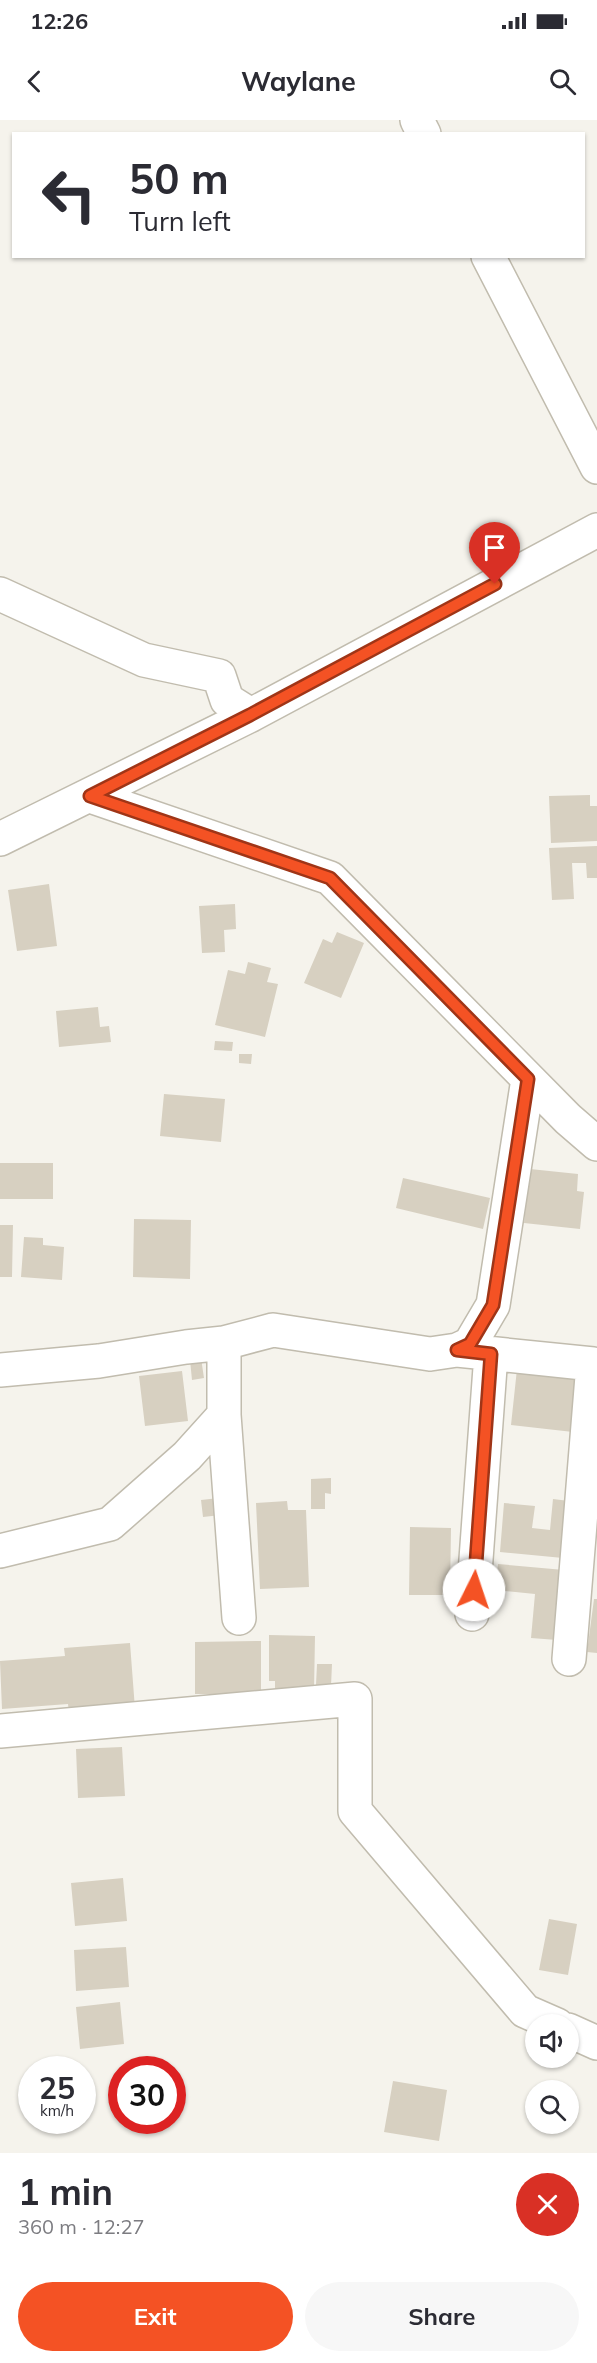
<!DOCTYPE html>
<html lang="en">
<head>
<meta charset="utf-8">
<style>
	body { margin:0; font-family:Mulish,sans-serif; background:#f7f7f7; color:#2b2b33; height:100vh; display:flex; flex-direction:column; font-size:22px; white-space:nowrap }
	* { box-sizing:border-box; margin:0 }
	p { font-size:20px; color:#7c7c81 }
	.icon { flex:none; width:33px; height:33px; fill:none; stroke:currentColor; stroke-width:2; stroke-linecap:round; stroke-linejoin:round }
	.map { position:relative; height:2033px; overflow:hidden }
	.panel { display:flex; flex-direction:column; background:#fff; flex:1 }
	.panel>* { flex:none }
	.hud { position:absolute; left:12px; top:12px; width:573px; height:126px; border-radius:0px; box-shadow:0 2px 4px #0004; background:#fff; color:#2b2b33; overflow:hidden }
	.fabs { position:absolute; left:525px; top:1894px; display:grid; gap:12px }
	.fabs a { display:grid; place-items:center; width:54px; height:54px; border-radius:50%; background:#fff; box-shadow:0 2px 4px #0004; font-size:30px }
	.speed { position:absolute; left:18px; top:1936px; display:flex; gap:12px; font-size:30px; font-weight:700; text-align:center }
	.speed>* { display:grid; place-content:center; width:78px; height:78px; border-radius:50%; background:#fff; box-shadow:0 2px 4px #0004; line-height:1 }
	.speed small { font-size:15px; font-weight:400 }
	.speed .limit { border:9px solid #d22; background:#fff; color:#111 }
	.pin { position:absolute; display:grid; place-items:center; width:51px; height:51px; color:#fff; margin:-62px -26px; border-radius:50% 50% 50% 0; rotate:-45deg; box-shadow:0 0 6px #0007 }
	.pin .icon { rotate:45deg }
	.me { position:absolute; width:66px; margin:-33px; rotate:4deg; stroke-linejoin:round; filter:drop-shadow(0 0 4px #0008) }
	.turn { display:flex; align-items:center; gap:21px; height:126px; padding:0 18px; font-size:27px }
	.turn .icon { width:78px; height:78px; stroke-width:2.5 }
	.turn b { display:block; font-size:42px; line-height:51px }
	.round { display:grid; place-items:center; flex:none; width:63px; height:63px; border-radius:32px; background:#f7f7f7 }
	.overview { display:flex; align-items:center; justify-content:space-between; height:102px; padding:0 18px }
	h1 { font-size:36px; font-weight:700; line-height:45px }
	.cta { display:flex; gap:12px; margin-top:auto; padding:12px 18px }
	.cta a { flex:1; height:69px; border-radius:36px; background:#f45224; color:#fff; font-size:24px; font-weight:700; line-height:69px; text-align:center }
	.cta a+a { background:#f7f7f7; color:#2b2b33 }
	.status { display:flex; justify-content:space-between; align-items:center; height:42px; padding:0 30px; background:#fff; direction:ltr }
	.status svg { height:16px; fill:currentColor }
	header { display:flex; justify-content:space-between; align-items:center; height:78px; padding:0 18px; background:#fff; font-size:27px; font-weight:700 }
	.map>svg:first-child { display:block }
	.building { fill:#d7d0c1 }
	.lines { fill:none; stroke-linecap:round; stroke-linejoin:round }
	.minor-casing { stroke:#c1bcae; stroke-width:36 }
	.minor { stroke:#fff; stroke-width:33 }
	.route-casing { stroke:#9f3517; stroke-width:15 }
	.route { stroke:#f45224; stroke-width:10 }
</style>
</head>
<body>
<div class="status"><b>12:26</b><svg viewBox="0 0 49 12"><path d="M0 12V9h3v3zM5 12V6h3v6zM10 12V3h3v9zM15 12V0h3v12zM26 1h20v11H26zM47 4h2v5h-2z"/></svg></div>
<header><svg class="icon" aria-label="back" viewBox="0 0 24 24"><path d="M15 5l-7 7 7 7"/></svg>Waylane<svg class="icon" aria-label="search" viewBox="0 0 24 24"><circle cx="10" cy="10" r="6"/><path d="M15 15l6 6"/></svg></header>
<div class="map">
<svg width="597" height="2033" viewBox="0 0 597 2033">
	<rect width="100%" height="100%" fill="#f5f3ec"/>
	<path class="building" d="M590,675V686H597V721L551,723L549,676Z
		M597,726V758H587L586,743H572L574,779L552,780L549,728Z
		M49,764L57,826L17,831L8,770Z
		M235,784L236,809L224,810L225,832L202,833L199,786Z
		M337,812L364,823L341,878L304,863L323,819L332,823Z
		M248,842L271,848L267,862L278,864L265,917L215,905L228,850L245,854Z
		M98,887L100,907L109,906L111,922L59,927L56,891Z
		M215,921L233,922L232,931L214,930Z
		M239,934H252L251,944L239,943Z
		M164,974L225,979L221,1022L160,1016Z
		M0,1043H53V1079H0Z
		M530,1049L578,1054L577,1071L584,1072L580,1109L524,1103Z
		M403,1058L490,1078L483,1109L396,1088Z
		M134,1099L191,1100L190,1159L133,1157Z
		M0,1105H13L12,1157H0Z
		M24,1117L43,1118V1125L64,1127L62,1160L21,1157Z
		M201,1238L204,1258L192,1260L190,1240Z
		M517,1249L580,1256L573,1312L511,1305Z
		M182,1251L188,1301L145,1306L139,1256Z
		M331,1358V1374L325,1373V1389H311V1359Z
		M219,1378L221,1395L203,1397L201,1380Z
		M553,1379L569,1381L563,1438L500,1432L504,1383L535,1386L532,1408L550,1410Z
		M287,1381L288,1390H306L309,1467L260,1469L256,1383Z
		M410,1407L451,1408L450,1475H409Z
		M498,1444L564,1450L557,1520L531,1518L535,1474L495,1470Z
		M594,1479H597V1533L587,1532Z
		M269,1515L315,1516L314,1571H275V1561H269Z
		M261,1521V1574H195V1522Z
		M130,1523L135,1589L69,1593L68,1584L2,1589L0,1541L65,1536L64,1528Z
		M317,1544H332L331,1566L316,1565Z
		M122,1627L125,1676L78,1678L76,1629Z
		M123,1758L127,1801L75,1806L71,1763Z
		M549,1799L577,1804L568,1855L539,1850Z
		M126,1827L129,1867L76,1871L74,1830Z
		M120,1882L124,1924L80,1929L76,1887Z
		M393,1961L447,1970L439,2021L384,2012Z"/>
	<g class="lines">
		<defs>
			<path id="minor" d="M417,0L424,14
				M488,136L597,347
				M0,474L144,540L219,556L227,580L251,595
				M90,676L330,758L568,999L597,1024
				M0,719L251,595L597,410
				M457,1230L593,1244L569,1539
				M0,1250L99,1241L186,1227L224,1223
				M224,1295L239,1498
				M0,1431L110,1404L187,1336L224,1295V1223L273,1210L430,1234L457,1230L470,1224L493,1185L528,959
				M472,1494L491,1234
				M0,1611L355,1579V1691L525,1891L557,1905
				M568,1910L597,1923"/>
		</defs>
		<use href="#minor" class="minor-casing"/>
		<use href="#minor" class="minor"/>
	</g>
	<g class="lines">
		<defs>
			<path id="route" d="M474,1470L491,1234L457,1230L470,1224L493,1185L528,959L330,758L90,676L250,595L495,464"/>
		</defs>
		<use href="#route" class="route-casing"/>
		<use href="#route" class="route"/>
	</g>
</svg>
<div class="fabs">
<a><svg class="icon" aria-label="sound" viewBox="0 0 24 24"><path d="M4 9h4l5-4v14l-5-4H4zM17 9q2 3 0 6"/></svg></a>
<a><svg class="icon" aria-label="search" viewBox="0 0 24 24"><circle cx="10" cy="10" r="6"/><path d="M15 15l6 6"/></svg></a>
</div>
<div class="speed"><div>25<small>km/h</small></div><div class="limit">30</div></div>
<div class="pin" style="left:495px;top:464px;background:#d93025"><svg class="icon" aria-label="arrive" viewBox="0 0 24 24"><path d="M6 21V4h12l-3 4 3 4H6"/></svg></div>
<svg class="me" style="left:474px;top:1470px" viewBox="-20 -20 40 40"><circle r="19" fill="#fff"/><path d="M0-13L10 11 0 6-10 11z" fill="#f45224"/></svg>
<div class="hud">
<div class="turn"><svg class="icon" aria-label="left" viewBox="0 0 24 24"><path d="M17 20v-9H6M10 6l-5 5 5 5"/></svg><div><b>50 m</b>Turn left</div></div>
</div>
</div>
<section class="panel">
<div class="overview"><div><h1>1 min</h1><p>360 m · 12:27</p></div><a class="round" style="background:#d93025;color:#fff"><svg class="icon" aria-label="close" viewBox="0 0 24 24"><path d="M6 6l12 12M18 6L6 18"/></svg></a></div>
<div class="cta"><a>Exit</a><a>Share</a></div>
</section>
</body>
</html>
